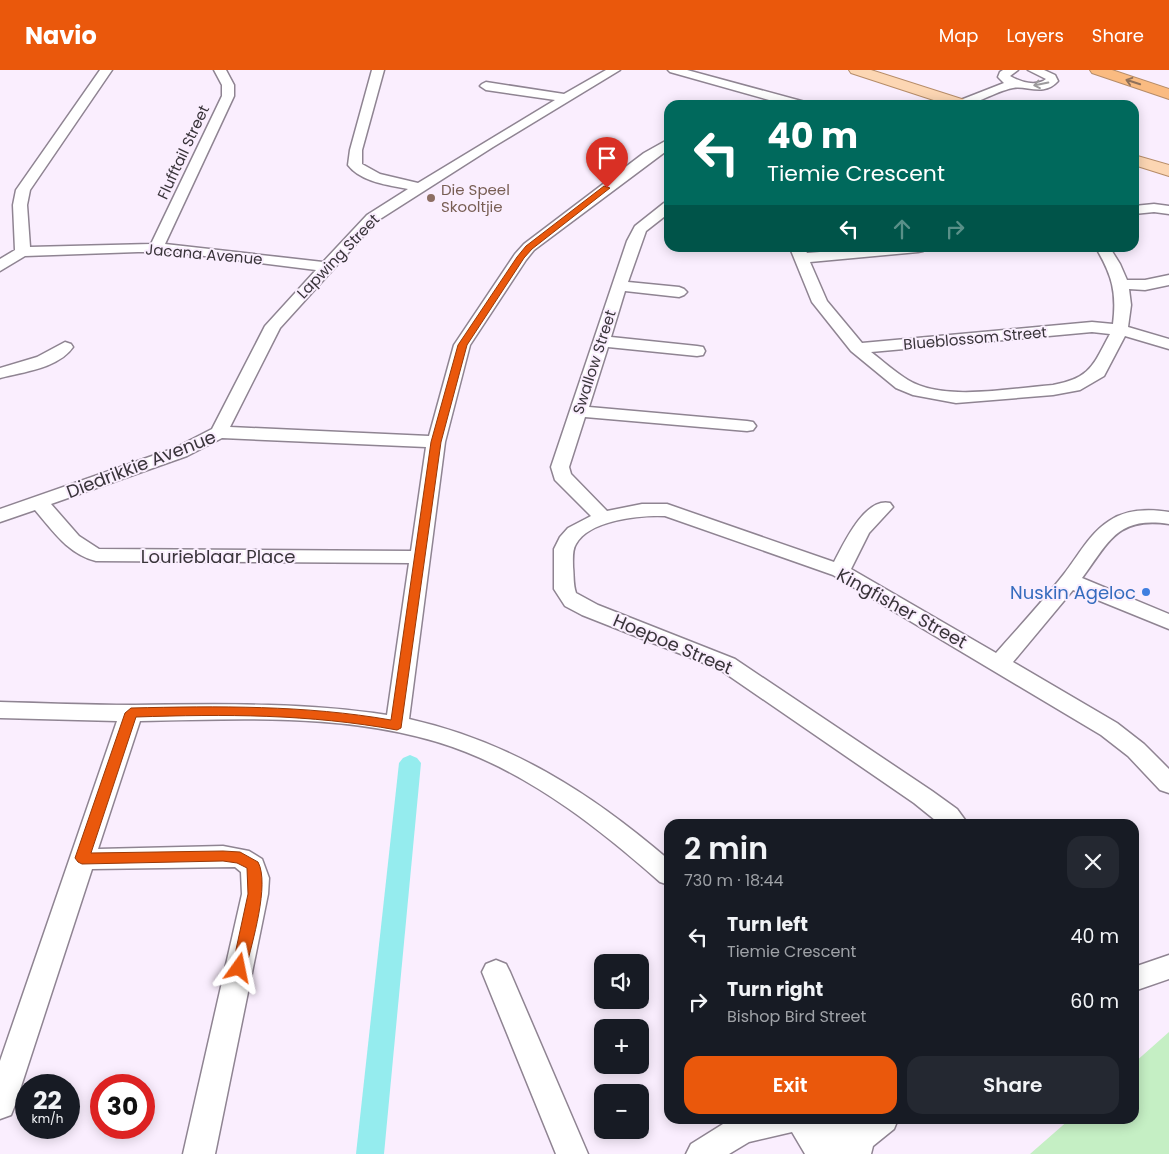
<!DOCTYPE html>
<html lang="en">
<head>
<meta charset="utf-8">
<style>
	body { margin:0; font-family:Poppins,sans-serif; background:#242831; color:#f1f3f6; height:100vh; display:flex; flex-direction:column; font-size:19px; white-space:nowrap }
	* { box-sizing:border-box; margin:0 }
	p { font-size:16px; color:#9ea1a6 }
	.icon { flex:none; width:28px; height:28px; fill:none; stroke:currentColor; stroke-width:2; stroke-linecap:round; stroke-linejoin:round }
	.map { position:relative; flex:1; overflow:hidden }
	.sheet { position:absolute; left:664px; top:749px; width:475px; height:305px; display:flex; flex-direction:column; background:#171b24; border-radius:15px; box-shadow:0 2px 12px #0003 }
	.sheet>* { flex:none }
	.hud { position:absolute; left:664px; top:30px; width:475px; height:152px; border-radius:15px; box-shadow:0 2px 12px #0003; background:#00695c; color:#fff; overflow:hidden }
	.fabs { position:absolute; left:594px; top:884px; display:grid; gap:10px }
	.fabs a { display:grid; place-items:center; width:55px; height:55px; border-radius:10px; background:#171b24; box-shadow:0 2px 12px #0003; font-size:25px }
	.speed { position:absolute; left:15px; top:1004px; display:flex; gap:10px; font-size:25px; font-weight:700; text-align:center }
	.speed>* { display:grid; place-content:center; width:65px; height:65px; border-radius:50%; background:#171b24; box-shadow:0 2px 12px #0003; line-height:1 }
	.speed small { font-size:12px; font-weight:400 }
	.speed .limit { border:8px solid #d22; background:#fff; color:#111 }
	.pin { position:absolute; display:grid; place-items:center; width:42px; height:42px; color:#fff; margin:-51px -21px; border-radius:50% 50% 50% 0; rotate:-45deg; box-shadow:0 0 5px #0007 }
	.pin .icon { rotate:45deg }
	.me { position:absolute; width:55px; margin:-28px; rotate:12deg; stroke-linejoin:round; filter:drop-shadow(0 0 4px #0008) }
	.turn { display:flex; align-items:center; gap:18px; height:105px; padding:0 20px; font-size:22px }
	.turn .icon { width:65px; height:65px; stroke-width:2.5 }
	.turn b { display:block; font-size:35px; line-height:42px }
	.lanes { display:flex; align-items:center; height:48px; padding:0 20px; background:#0003; justify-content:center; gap:25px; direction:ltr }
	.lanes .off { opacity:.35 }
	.round { display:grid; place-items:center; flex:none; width:52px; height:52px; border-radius:15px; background:#242831 }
	.head { display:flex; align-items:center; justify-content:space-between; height:85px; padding:0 20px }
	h1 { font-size:30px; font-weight:600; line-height:38px }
	.primary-button { display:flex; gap:10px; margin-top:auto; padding:10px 20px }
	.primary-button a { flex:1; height:58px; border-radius:15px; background:#ea580c; color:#fff; font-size:20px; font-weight:600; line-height:58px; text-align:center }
	.primary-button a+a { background:#242831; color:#f1f3f6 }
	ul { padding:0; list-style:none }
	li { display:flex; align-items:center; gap:15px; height:65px; padding:0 20px }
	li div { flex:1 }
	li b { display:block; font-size:19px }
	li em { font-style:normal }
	header { display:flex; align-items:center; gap:30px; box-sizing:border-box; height:70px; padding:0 25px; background:#ea580c; color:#fff }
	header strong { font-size:24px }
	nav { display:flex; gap:28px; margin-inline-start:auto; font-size:18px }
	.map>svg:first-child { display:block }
	.green { fill:#c5efc4 }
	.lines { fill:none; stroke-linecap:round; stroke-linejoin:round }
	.canal { fill:#95ecee; fill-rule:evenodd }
	.minor-casing { stroke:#8f8492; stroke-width:3 }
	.major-casing { stroke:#b68c68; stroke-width:2 }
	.highway-casing { stroke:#b68c68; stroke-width:2 }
	.minor { fill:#fff; fill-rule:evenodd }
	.major { fill:#fcd6b3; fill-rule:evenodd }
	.highway { fill:#fabb81; fill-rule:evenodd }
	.oneway { stroke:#90715a }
	.oneway2 { stroke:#9c9a9c }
	.route { fill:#ea580c; stroke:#983908 }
	.education-dot { fill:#8d6e63; stroke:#faeefe; stroke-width:2 }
	.shop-dot { fill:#3f7fe0; stroke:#faeefe; stroke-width:2 }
	.labels { text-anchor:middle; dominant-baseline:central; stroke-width:4; stroke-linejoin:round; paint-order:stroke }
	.far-street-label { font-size:15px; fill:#39343a; stroke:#faeefe }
	.far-education-label { font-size:15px; fill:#785e54; stroke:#faeefe; text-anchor:start }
	.street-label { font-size:18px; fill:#39343a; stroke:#faeefe }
	.shop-label { font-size:18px; fill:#366cbe; stroke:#faeefe; text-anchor:end }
</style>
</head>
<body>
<header>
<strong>Navio</strong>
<nav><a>Map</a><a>Layers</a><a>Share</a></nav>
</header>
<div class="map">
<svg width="1169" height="1084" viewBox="0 0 1169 1084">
	<rect width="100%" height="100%" fill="#faeefe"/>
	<path class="green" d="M1169,962V1084H1030L1070,1049H1134V993Z"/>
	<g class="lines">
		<path class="canal" d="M410,685L417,688L421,693L384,1084H356L399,693L403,688Z"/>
		<defs>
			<path id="minor" d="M100,0H112L30,120L27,135L30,177L151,174L222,26V15L214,0H226L234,15V26L165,174L323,192L367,145L408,119C388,115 361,112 348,95L350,80L372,0H384L362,80V94L380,104L418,113L555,30L486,20L480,16L482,14L486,12L564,24L606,0H620L493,77L377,151L280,258L230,357L429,366L454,275L515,184L524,174L644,83L669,69V79L534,180L526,190L470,275L445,372L409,649C511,672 591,723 669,790V815L660,812C601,760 539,711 466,682C364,642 248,649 140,651L98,779L223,776L249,781L262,789L269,808L268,824L215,1084H183L242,824L241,802L235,797L92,799L15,1035L11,1045L0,1049V991L117,651L0,648V632C44,633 89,635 133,635C218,634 302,632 387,645L409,493L96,491C68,484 53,461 35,440L0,452V439L175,378L212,359L265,256L316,200L173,182H138L25,186L0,201V189L15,180L13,135L16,120ZM222,368L426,377L411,481L99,479L79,466L51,434L187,386Z
				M668,0H687L805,32L807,35H787L670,2Z
				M1003,0H1018L1010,6C1020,12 1036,17 1046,9L1028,0H1044L1055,5L1058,11C1044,27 1026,15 1013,18C993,22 978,35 957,35L958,31L1004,13L998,7L1000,2Z
				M669,132V143L646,161L628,212L679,217L684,219L687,222L684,225L679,227L625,221L611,267L697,276L703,277L705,281L703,285L697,286L608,277L589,337L747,351L753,352L756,356L753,360L747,361L585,347L569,397L571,404L607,441L642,434H667L834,492C844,473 865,427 890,433L893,437L869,463L851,499L996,583C1019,557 1043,531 1064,504C1078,486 1090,463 1109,451C1126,439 1149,439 1169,442V454C1117,446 1109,472 1082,508L1169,544V559L1073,520L1013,592L1117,653L1144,674L1169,699V723L1160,720L1128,686L1101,665L833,505L665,446C640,445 589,450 576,474C572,480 573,490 573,497C574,506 573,514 576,523L598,535L735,589L932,721L957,739L968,754H940L914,733L719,599L582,545L565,536L554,519V479L560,467L568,458L591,446L555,410L551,397L627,171L635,156L664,133Z
				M1154,134L1169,136V144L1154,142L1134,144V136Z
				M790,178H804L807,183L872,178H925L923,181L918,182L810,192L827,231L862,273L1092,252L1113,254C1117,222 1112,205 1096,178H1110L1120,194L1127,210H1145L1169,205V215L1145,220L1129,219L1131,235L1128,257L1169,269V279L1125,266L1104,306L1080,320L1053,325L956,333L913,325L896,318L851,281L812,232ZM1092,262L1110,264C1093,295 1091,308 1053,315C1012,318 944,332 908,310C895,302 883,291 871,282Z
				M65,272L71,274L73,277C59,298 23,302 0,308V298L37,287Z
				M1169,885V909L1134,921V897Z
				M496,890L506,894L510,902L588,1084H556L482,902L486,894Z
				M731,1049H818L821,1054L819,1049H851L854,1054L860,1049H898L894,1059L873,1076L871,1084H838L836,1081L838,1084H805L792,1062L749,1072L729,1084H686L691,1074Z"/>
			<path id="major" d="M849,0H871L971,32L973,35H949L851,3Z
				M1134,85L1169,95V106L1134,95Z"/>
			<path id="highway" d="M1090,0H1112L1169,19V29L1092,3Z"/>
		</defs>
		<use href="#minor" class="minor-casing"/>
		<use href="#major" class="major-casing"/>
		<use href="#highway" class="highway-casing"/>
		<use href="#minor" class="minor"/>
		<use href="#major" class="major"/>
		<use href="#highway" class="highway"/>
	</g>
	<defs><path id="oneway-shaft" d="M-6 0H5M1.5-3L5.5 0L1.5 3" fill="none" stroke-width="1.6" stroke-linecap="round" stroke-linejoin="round" transform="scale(1.25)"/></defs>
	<use class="oneway" href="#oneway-shaft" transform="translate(1133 12) rotate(-162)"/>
	<use class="oneway2" href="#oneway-shaft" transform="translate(1041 14) rotate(169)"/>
	<path class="route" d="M604,116L610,118L532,179L524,188L467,275L441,372L401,658L397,660C309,644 225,644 136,647L91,783L223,781L240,782L258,792C270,814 252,873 246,898L244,903L239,904L234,903L232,898L248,824L247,798L237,793L223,791L82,794L78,792L75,788L125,643L131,638C218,636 305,635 391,650L431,372L458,275L517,187L526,176Z"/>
	<circle class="education-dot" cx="431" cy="128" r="5"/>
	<circle class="shop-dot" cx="1146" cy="522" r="5"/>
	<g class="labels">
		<g class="far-street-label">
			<text transform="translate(183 82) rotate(-65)">Flufftail Street</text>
			<text transform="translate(204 184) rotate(5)">Jacana Avenue</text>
			<text transform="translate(338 186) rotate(-46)">Lapwing Street</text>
			<text transform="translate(975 268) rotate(-5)">Blueblossom Street</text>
			<text transform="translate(594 292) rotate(-72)">Swallow Street</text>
		</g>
		<g class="far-education-label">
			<text x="441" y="119">Die Speel<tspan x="441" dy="17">Skooltjie</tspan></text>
		</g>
		<g class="street-label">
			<text transform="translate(141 394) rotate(-21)">Diedrikkie Avenue</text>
			<text x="218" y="486">Lourieblaar Place</text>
			<text transform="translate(902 538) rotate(29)">Kingfisher Street</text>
			<text transform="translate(673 574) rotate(23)">Hoepoe Street</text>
		</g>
		<g class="shop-label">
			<text x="1136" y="522">Nuskin Ageloc</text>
		</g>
	</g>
</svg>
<div class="fabs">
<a><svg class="icon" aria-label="sound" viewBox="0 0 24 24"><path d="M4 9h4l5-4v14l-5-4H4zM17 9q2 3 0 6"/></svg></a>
<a>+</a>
<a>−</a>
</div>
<div class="speed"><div>22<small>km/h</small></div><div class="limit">30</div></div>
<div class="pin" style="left:607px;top:118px;background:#d93025"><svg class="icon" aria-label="arrive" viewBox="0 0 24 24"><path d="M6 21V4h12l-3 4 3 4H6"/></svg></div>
<svg class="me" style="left:239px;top:898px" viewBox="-20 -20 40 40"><path d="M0-17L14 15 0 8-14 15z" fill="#ea580c" stroke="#fff" stroke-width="4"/></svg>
<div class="hud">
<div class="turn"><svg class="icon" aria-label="left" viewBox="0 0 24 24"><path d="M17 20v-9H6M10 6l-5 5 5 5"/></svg><div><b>40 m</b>Tiemie Crescent</div></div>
<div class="lanes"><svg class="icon" aria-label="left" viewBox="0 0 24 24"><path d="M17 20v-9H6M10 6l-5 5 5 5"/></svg><svg class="icon off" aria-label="ahead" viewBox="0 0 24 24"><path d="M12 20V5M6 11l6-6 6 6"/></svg><svg class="icon off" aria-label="right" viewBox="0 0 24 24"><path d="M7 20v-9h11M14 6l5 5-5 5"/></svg></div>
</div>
<section class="sheet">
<div class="head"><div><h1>2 min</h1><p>730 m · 18:44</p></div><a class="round"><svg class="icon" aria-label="close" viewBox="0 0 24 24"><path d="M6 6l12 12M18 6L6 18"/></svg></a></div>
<ul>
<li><svg class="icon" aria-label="left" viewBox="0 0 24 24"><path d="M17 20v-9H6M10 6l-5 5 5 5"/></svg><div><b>Turn left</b><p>Tiemie Crescent</p></div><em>40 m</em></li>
<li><svg class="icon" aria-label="right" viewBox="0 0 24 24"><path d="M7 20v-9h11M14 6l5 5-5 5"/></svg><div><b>Turn right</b><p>Bishop Bird Street</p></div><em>60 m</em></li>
</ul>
<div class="primary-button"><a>Exit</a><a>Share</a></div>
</section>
</div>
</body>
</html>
